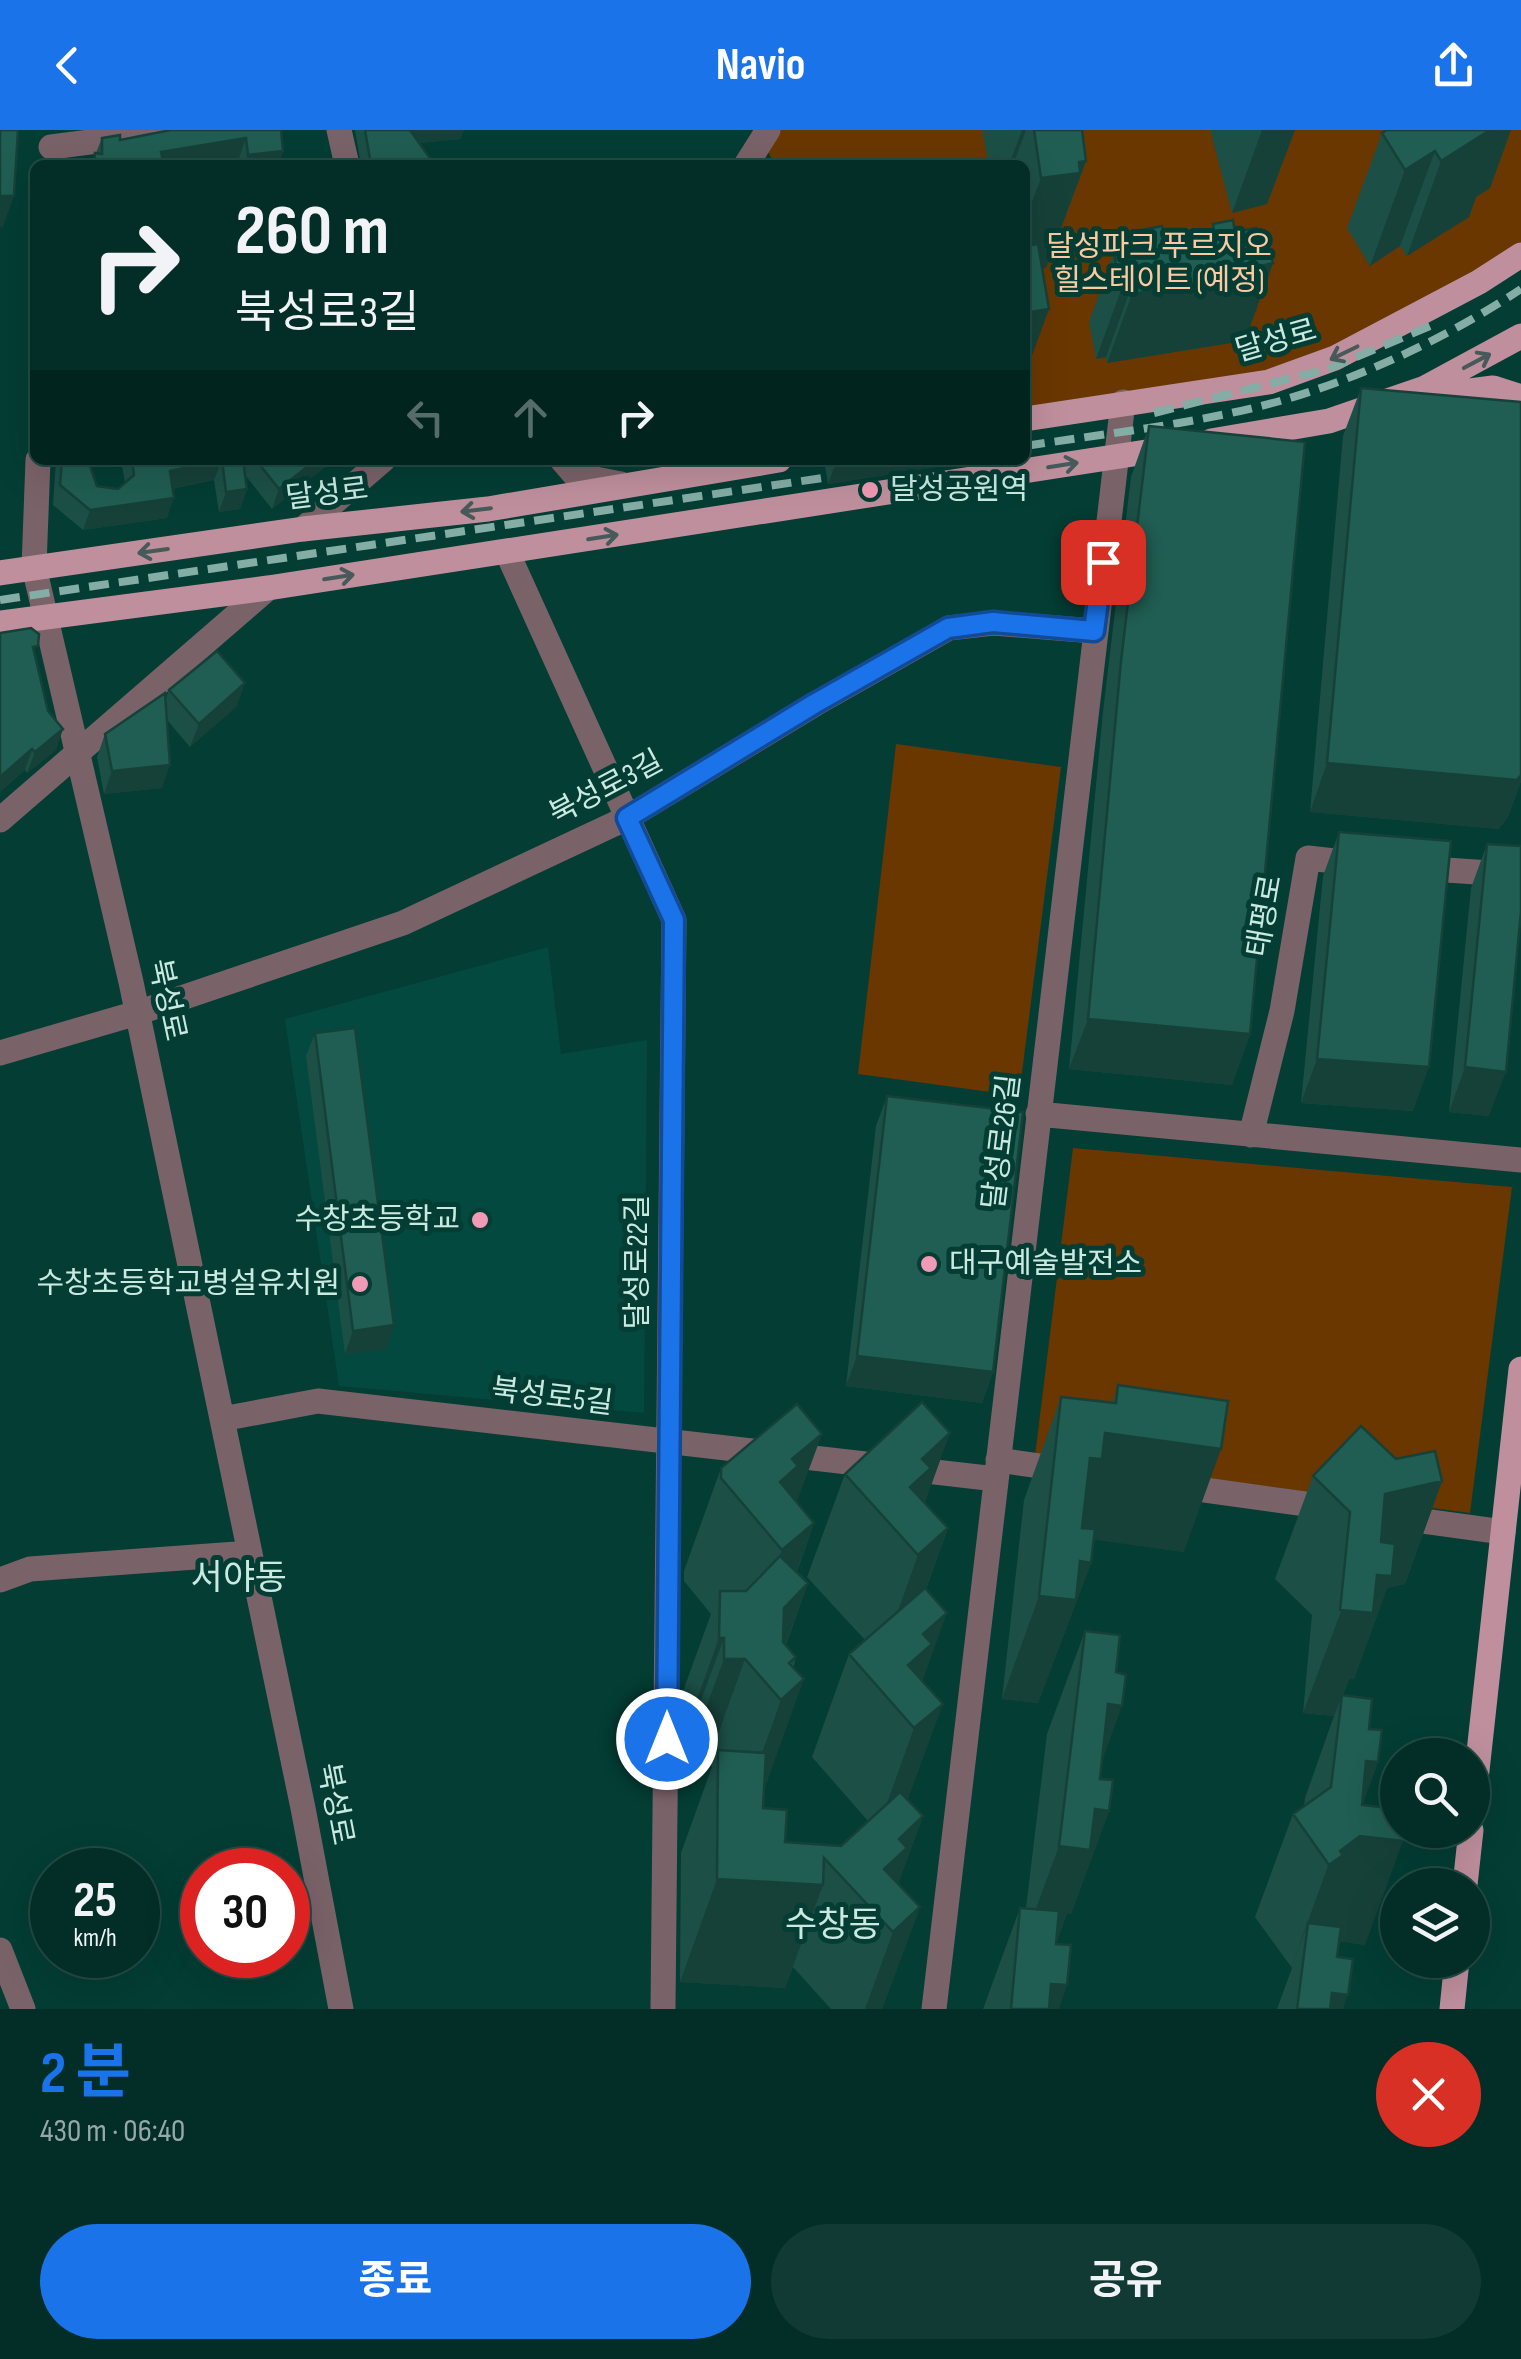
<!DOCTYPE html>
<html lang="ko">
<head>
<meta charset="utf-8">
<style>
	body { margin:0; font-family:"Sofia Sans Condensed","Noto Sans KR",sans-serif; background:#103a33; color:#f1f3f6; height:100vh; display:flex; flex-direction:column; font-size:38px; white-space:nowrap }
	* { box-sizing:border-box; margin:0 }
	p { font-size:32px; color:#96a8a7 }
	.icon { flex:none; width:55px; height:55px; fill:none; stroke:currentColor; stroke-width:2; stroke-linecap:round; stroke-linejoin:round }
	.map { position:relative; height:1879px; overflow:hidden }
	.panel { display:flex; flex-direction:column; background:#022e27; flex:1 }
	.panel>* { flex:none }
	.banner { position:absolute; left:30px; top:30px; width:1000px; height:305px; border-radius:15px; box-shadow:0 10px 40px #0002,0 0 0 2px #234a44; background:#022e27; color:#f1f3f6; overflow:hidden }
	.buttons { position:absolute; left:1380px; top:1608px; display:grid; gap:20px }
	.buttons a { display:grid; place-items:center; width:110px; height:110px; border-radius:50%; background:#022e27; box-shadow:0 10px 40px #0002,0 0 0 2px #234a44; font-size:50px }
	.speed { position:absolute; left:30px; top:1718px; display:flex; gap:20px; font-size:50px; font-weight:700; text-align:center }
	.speed>* { display:grid; place-content:center; width:130px; height:130px; border-radius:50%; background:#022e27; box-shadow:0 10px 40px #0002,0 0 0 2px #234a44; line-height:1 }
	.speed small { font-size:25px; font-weight:400 }
	.speed .limit { border:15px solid #d22; background:#fff; color:#111 }
	.pin { position:absolute; display:grid; place-items:center; width:85px; height:85px; color:#fff; margin:-42px; border-radius:20px; box-shadow:0 5px 15px #0006 }
	.me { position:absolute; width:110px; margin:-55px; rotate:0deg; stroke-linejoin:round; filter:drop-shadow(0 0 8px #0008) }
	.turn { display:flex; align-items:center; gap:35px; height:210px; padding:0 40px; font-size:45px }
	.turn .icon { width:130px; height:130px; stroke-width:2.5 }
	.turn b { display:block; font-size:70px; line-height:85px }
	.lanes { display:flex; align-items:center; height:95px; padding:0 40px; background:#0003; justify-content:center; gap:50px; direction:ltr }
	.lanes .off { opacity:.35 }
	.round { display:grid; place-items:center; flex:none; width:105px; height:105px; border-radius:52px; background:#103a33 }
	.head { display:flex; align-items:center; justify-content:space-between; height:170px; padding:0 40px }
	h1 { font-size:60px; font-weight:700; line-height:75px; color:#1a73e8 }
	.cta { display:flex; gap:20px; margin-top:auto; padding:20px 40px }
	.cta a { flex:1; height:115px; border-radius:60px; background:#1a73e8; color:#fff; font-size:40px; font-weight:700; line-height:115px; text-align:center }
	.cta a+a { background:#103a33; color:#f1f3f6 }
	header { display:flex; justify-content:space-between; align-items:center; height:130px; padding:0 40px; background:#1a73e8; color:#fff; font-size:45px; font-weight:700 }
	.map>svg:first-child { display:block }
	.built { fill:#04493f }
	.green { fill:#6a3700 }
	.lines { fill:none; stroke-linecap:round; stroke-linejoin:round }
	.minor { stroke:#7a6269; stroke-width:25 }
	.major { stroke:#bf8f9d; stroke-width:25 }
	.rail { stroke:#84ada5; stroke-width:8; stroke-dasharray:20 10; stroke-linecap:butt }
	.wall { fill:#1c5047 }
	.shaded-wall { fill:#164139 }
	.building { fill:#205d52; stroke:#164139; stroke-width:2.5 }
	.oneway { stroke:#455a59 }
	.route-casing { stroke:#114b97; stroke-width:25 }
	.route { stroke:#1a73e8; stroke-width:18 }
	.poi-dot { fill:#f09ab5; stroke:#033d34; stroke-width:4 }
	.labels { text-anchor:middle; dominant-baseline:central; stroke-width:10; stroke-linejoin:round; paint-order:stroke }
	.park-label { font-size:30px; fill:#fbc9a2; stroke:#033d34 }
	.street-label { font-size:30px; fill:#c9e9e1; stroke:#033d34 }
	.poi-label { font-size:30px; fill:#c9e9e1; stroke:#033d34; text-anchor:start }
	.quarter-label { font-size:35px; fill:#c9e9e1; stroke:#033d34 }
</style>
</head>
<body>
<header><svg class="icon" aria-label="back" viewBox="0 0 24 24"><path d="M15 5l-7 7 7 7"/></svg>Navio<svg class="icon" aria-label="share" viewBox="0 0 24 24"><path d="M12 15V3M7 8l5-5 5 5M5 13v7h14v-7"/></svg></header>
<div class="map">
<svg width="1521" height="1879" viewBox="0 0 1521 1879">
	<rect width="100%" height="100%" fill="#033d34"/>
	<path class="built" d="M548,817L561,924L647,910L644,1283L339,1256L285,889Z"/>
	<path class="green" d="M768,0H1521V125L1335,228L1025,289V35H775L768,22Z
		M896,614L1061,637L1019,966L858,944Z
		M1073,1018L1512,1057L1470,1383L1035,1326Z"/>
	<g class="lines">
		<path class="minor" d="M339,0L347,35
			M51,17L182,0
			M746,35L768,0
			M38,330L34,437L131,852L303,1678L341,1879
			M562,330L575,345L621,354
			M303,399L383,330
			M507,422L674,790L663,1879
			M0,690L268,458
			M1416,738L1521,745
			M0,923L137,883L403,793L627,688L815,574L949,498L993,493L1094,501
			M1038,984L1521,1030
			M1251,1005L1282,881L1308,728L1361,734
			M222,1289L318,1271L996,1349
			M998,1330L1068,1340
			M1176,1356L1335,1378
			M1394,1387L1503,1402
			M0,1450L30,1439L250,1423
			M0,1820L23,1879
			M934,1879L1123,272"/>
		<path class="major" d="M1423,267L1493,258L1521,267
			M1025,289L1269,252L1335,228L1479,152L1521,125
			M1211,311L1329,291L1425,258L1521,206
			M0,443L303,399L488,379L779,330
			M0,493L268,458L1172,318
			M1472,1686L1521,1239
			M1465,1755L1471,1700
			M1452,1879L1457,1830"/>
		<path class="rail" d="M1154,283L1328,239L1430,196
			M1025,316C1110,303 1197,294 1280,271C1363,247 1449,207 1521,159
			M0,470L856,343"/>
	</g>
	<path class="wall" d="M281,0L283,21L278,35H240L239,28L196,35H91L102,8L120,10Z
		M355,0H464L460,9L419,13L434,35H361Z
		M982,0H1082L1086,31L1051,126L1046,138H1042L1026,242L1025,35H986L987,26Z
		M1210,0H1295L1267,74L1232,83Z
		M1511,0L1490,58L1476,67L1469,87L1407,126L1400,116L1370,136L1347,98L1382,3Z
		M1213,94L1235,102L1257,104L1273,133L1248,202L1240,204L1237,212L1107,233L1106,227L1096,229L1089,192L1114,123L1120,122L1122,116L1132,114L1136,101L1166,116L1207,110Z
		M1361,258L1521,272V651L1508,687L1499,699L1310,682L1343,306Z
		M1149,296L1250,904L1232,955L1069,939L1103,582L1131,347Z
		M56,330H89L88,331L97,356L118,359L125,353L121,330H334L272,379L245,345L247,359L240,379L219,382L214,350L172,359L167,388L83,400L53,375Z
		M824,330H981L828,354Z
		M0,503L35,524L56,620L27,643L25,640L0,662Z
		M169,560L237,576L190,617L167,590L162,658L104,664L97,627L105,604L165,570Z
		M1339,702L1413,981L1301,973L1323,746Z
		M1487,714L1489,986L1449,982L1471,758Z
		M315,903L386,1219L345,1224L306,926Z
		M887,966L993,1242L982,1273L846,1256L876,996Z
		M1118,1255L1184,1422L1093,1409L1091,1433L1038,1573L1002,1569L1024,1370L1061,1267L1112,1273Z
		M1396,1329L1442,1351L1405,1454L1387,1458L1354,1549H1349L1343,1565L1369,1599L1378,1632L1362,1675L1365,1815L1339,1811L1337,1827L1343,1879H1277L1292,1838L1255,1787L1293,1684L1304,1676L1305,1668L1334,1586L1303,1583L1312,1485L1275,1449L1313,1346Z
		M721,1338L797,1372L814,1393L797,1442L808,1453L786,1515L796,1527L767,1652L764,1654L763,1678L785,1712L841,1716L868,1691L812,1627L849,1524L865,1510L807,1447L845,1344L925,1373L948,1398L926,1459L923,1551L908,1670L923,1686L898,1754L920,1777L882,1879H831L793,1837L785,1858L680,1852L681,1723L712,1637L708,1632H686V1611H682V1564L711,1484L684,1451V1441Z
		M1085,1501L1100,1649L1109,1681L1071,1784L1067,1783L1056,1814L1059,1879H983L1020,1778H1026L1047,1604Z"/>
	<path class="shaded-wall" d="M405,0H464L460,9L400,15Z
		M1022,0H1026L1013,35H1009Z
		M1262,0H1295L1267,74L1232,83Z
		M1490,0H1511L1490,58L1476,67L1469,87L1407,126L1441,31Z
		M246,8L239,28L196,35H157L161,22Z
		M283,21L278,35H244L248,25Z
		M1435,21L1400,116L1370,136L1405,40Z
		M1086,31L1046,138L1025,141V91L1041,48L1079,32Z
		M0,66H14L3,97H0Z
		M1273,133L1248,202L1240,204L1237,212L1107,233L1132,164Z
		M1131,158L1106,227L1096,229L1121,160Z
		M1049,179L1026,242H1025V183Z
		M222,330L214,350L162,361L170,341Z
		M316,330H334L272,379L279,359Z
		M837,330H981L828,354Z
		M247,359L240,379L219,382L226,362Z
		M174,368L167,388L83,400L90,380Z
		M245,553L237,576L190,617L199,594Z
		M63,599L56,620L27,643L35,622Z
		M32,619L25,640L0,662V647Z
		M1327,633L1521,645V651L1508,687L1499,699L1310,682Z
		M170,635L162,658L104,664L112,641Z
		M1088,889L1250,904L1232,955L1069,939Z
		M1317,929L1429,937L1413,981L1301,973Z
		M1465,937L1506,942L1489,986L1449,982Z
		M394,1195L386,1219L345,1224L353,1201Z
		M857,1226L993,1242L982,1273L846,1256Z
		M950,1303L913,1406L910,1357L922,1329Z
		M1105,1303L1221,1319L1184,1422L1074,1407L1090,1328Z
		M822,1304L784,1407L780,1352L792,1329Z
		M1442,1351L1405,1454L1387,1458L1354,1549H1349L1334,1586L1303,1583L1385,1364Z
		M814,1393L777,1496L745,1524L782,1420Z
		M948,1398L910,1501L881,1528L918,1425Z
		M1080,1431L1091,1433L1038,1573L1002,1569L1039,1466Z
		M808,1453L770,1557L784,1478Z
		M947,1483L910,1586L908,1535L923,1504Z
		M719,1508H724L686,1611H682Z
		M724,1529H745L708,1632H686Z
		M804,1549L767,1652L744,1673L781,1570Z
		M943,1574L905,1677L877,1701L914,1598Z
		M1108,1574L1122,1576L1085,1679Z
		M1366,1631L1378,1632L1348,1715L1360,1706L1403,1711L1365,1815L1323,1809L1308,1793L1291,1838Z
		M1095,1679L1109,1681L1071,1784L1067,1783L1053,1823L1021,1819L1059,1716Z
		M923,1686L885,1789L884,1739L899,1709Z
		M717,1749L823,1755L785,1858L680,1852Z
		M920,1777L882,1879H865L893,1802Z
		M1051,1854L1067,1855L1059,1879H1042Z
		M1332,1863L1348,1865L1343,1879H1326Z"/>
	<path class="building" d="M0,0H18L14,66H0Z
		M171,0H281L283,21L248,25L246,8L161,22L164,35H94L95,23L102,24V8L120,5V10Z
		M365,0H410L434,34L371,35Z
		M1034,0H1082L1086,31L1079,32L1080,43L1041,48Z
		M1387,0H1490L1441,31L1435,21L1405,40L1382,3Z
		M1233,90L1235,102L1256,98L1257,104L1265,102L1273,133L1261,136L1262,143L1132,164L1131,158L1121,160L1114,123L1123,122L1122,116L1138,113L1136,101L1162,96L1166,116L1215,108L1213,94Z
		M1038,114L1049,179L1025,183V116Z
		M1361,258L1521,272V645L1517,650L1327,633Z
		M1149,296L1305,312L1250,904L1088,889L1121,531Z
		M62,330H88L97,356L118,359L134,345L132,330H243L247,359L226,362L222,330L170,341L174,368L90,380L60,355Z
		M256,330H316L279,359Z
		M31,498L39,504L38,516L33,517L48,581L63,599L35,622L32,619L0,647V503Z
		M217,521L245,553L199,594L169,560Z
		M165,563L170,635L112,641L105,604Z
		M1339,702L1451,711L1429,937L1317,929Z
		M1487,714L1521,716V781L1506,942L1465,937Z
		M355,898L394,1195L353,1201L315,903Z
		M887,966L1023,982L993,1242L857,1226Z
		M1118,1255L1228,1271L1221,1319L1105,1303L1102,1329L1090,1328L1082,1398L1095,1399L1091,1433L1080,1431L1076,1470L1039,1466L1061,1267L1116,1273Z
		M922,1272L950,1303L922,1329L931,1338L910,1357L948,1398L918,1425L845,1344Z
		M797,1274L822,1304L792,1329L798,1336L780,1352L814,1393L782,1420L721,1348V1338Z
		M1361,1296L1396,1329L1435,1321L1442,1351L1385,1364L1381,1412L1395,1414L1392,1446L1377,1445L1373,1483L1340,1480L1350,1382L1313,1346Z
		M780,1426L808,1453L784,1478L783,1512L796,1527L789,1533L804,1549L781,1570L745,1529H724V1508H719L720,1461H746Z
		M925,1458L947,1483L923,1504L932,1514L908,1535L943,1574L914,1598L849,1524Z
		M1085,1501L1120,1505L1116,1542L1126,1545L1122,1576L1108,1574L1100,1649L1113,1650L1109,1681L1095,1679L1090,1720L1059,1716Z
		M1342,1565L1372,1569L1369,1599L1382,1600L1378,1632L1366,1631L1362,1675L1398,1679V1700H1404L1403,1711L1360,1706L1340,1721L1343,1725L1329,1735L1293,1684L1331,1657Z
		M718,1620L766,1623L763,1678L787,1680L785,1712L841,1716L900,1662L923,1686L899,1709L907,1718L884,1739L920,1777L893,1802L824,1728L823,1755L717,1749Z
		M1020,1778L1059,1781L1056,1814L1071,1815L1067,1855L1051,1854L1049,1879H1011Z
		M1308,1793L1341,1797L1337,1827L1353,1829L1348,1865L1332,1863L1330,1879H1297Z"/>
	<defs><path id="oneway-shaft" d="M-6 0H5M1.5-3L5.5 0L1.5 3" fill="none" stroke-width="1.6" stroke-linecap="round" stroke-linejoin="round" transform="scale(2.5)"/></defs>
	<g class="oneway">
		<use href="#oneway-shaft" transform="translate(1344 223) rotate(154)"/>
		<use href="#oneway-shaft" transform="translate(1477 231) rotate(-28)"/>
		<use href="#oneway-shaft" transform="translate(1063 335) rotate(-9)"/>
		<use href="#oneway-shaft" transform="translate(476 380) rotate(173)"/>
		<use href="#oneway-shaft" transform="translate(603 407) rotate(-9)"/>
		<use href="#oneway-shaft" transform="translate(153 421) rotate(172)"/>
		<use href="#oneway-shaft" transform="translate(339 447) rotate(-9)"/>
	</g>
	<g class="lines">
		<defs>
			<path id="route" d="M667,1609L674,790L627,688L814,574L948,498L993,492L1094,501L1103,432"/>
		</defs>
		<use href="#route" class="route-casing"/>
		<use href="#route" class="route"/>
	</g>
	<g class="poi-dot">
		<circle cx="870" cy="360" r="10"/>
		<circle cx="480" cy="1090" r="10"/>
		<circle cx="929" cy="1134" r="10"/>
		<circle cx="360" cy="1154" r="10"/>
	</g>
	<g class="labels">
		<g class="park-label">
			<text x="1159" y="117">달성파크 푸르지오<tspan x="1159" dy="34">힐스테이트 (예정)</tspan></text>
		</g>
		<g class="street-label">
			<text transform="translate(1276 211) rotate(-16)">달성로</text>
			<text transform="translate(327 364) rotate(-7)">달성로</text>
			<text transform="translate(606 658) rotate(-28)">북성로3길</text>
			<text transform="translate(1265 786) rotate(-80)">태평로</text>
			<text transform="translate(167 870) rotate(78)">북성로</text>
			<text transform="translate(1002 1012) rotate(-83)">달성로26길</text>
			<text transform="translate(638 1132) rotate(-90)">달성로22길</text>
			<text transform="translate(552 1267) rotate(7)">북성로5길</text>
			<text transform="translate(335 1674) rotate(79)">북성로</text>
		</g>
		<g class="poi-label">
			<text x="890" y="360">달성공원역</text>
			<text x="460" y="1090" text-anchor="end">수창초등학교</text>
			<text x="949" y="1134">대구예술발전소</text>
			<text x="340" y="1154" text-anchor="end">수창초등학교병설유치원</text>
		</g>
		<g class="quarter-label">
			<text x="239" y="1448">서야동</text>
			<text x="833" y="1795">수창동</text>
		</g>
	</g>
</svg>
<div class="buttons">
<a><svg class="icon" aria-label="search" viewBox="0 0 24 24"><circle cx="10" cy="10" r="6"/><path d="M15 15l6 6"/></svg></a>
<a><svg class="icon" aria-label="layers" viewBox="0 0 24 24"><path d="M12 4l9 5-9 5-9-5zM3 14l9 5 9-5"/></svg></a>
</div>
<div class="speed"><div>25<small>km/h</small></div><div class="limit">30</div></div>
<div class="pin" style="left:1103px;top:432px;background:#d93025"><svg class="icon" aria-label="arrive" viewBox="0 0 24 24"><path d="M6 21V4h12l-3 4 3 4H6"/></svg></div>
<svg class="me" style="left:667px;top:1609px" viewBox="-20 -20 40 40"><circle r="17" fill="#1a73e8" stroke="#fff" stroke-width="3"/><path d="M0-11L8 9 0 5-8 9z" fill="#fff"/></svg>
<div class="banner">
<div class="turn"><svg class="icon" aria-label="right" viewBox="0 0 24 24"><path d="M7 20v-9h11M14 6l5 5-5 5"/></svg><div><b>260 m</b>북성로3길</div></div>
<div class="lanes"><svg class="icon off" aria-label="left" viewBox="0 0 24 24"><path d="M17 20v-9H6M10 6l-5 5 5 5"/></svg><svg class="icon off" aria-label="ahead" viewBox="0 0 24 24"><path d="M12 20V5M6 11l6-6 6 6"/></svg><svg class="icon" aria-label="right" viewBox="0 0 24 24"><path d="M7 20v-9h11M14 6l5 5-5 5"/></svg></div>
</div>
</div>
<section class="panel">
<div class="head"><div><h1>2 분</h1><p>430 m · 06:40</p></div><a class="round" style="background:#d93025;color:#fff"><svg class="icon" aria-label="close" viewBox="0 0 24 24"><path d="M6 6l12 12M18 6L6 18"/></svg></a></div>
<div class="cta"><a>종료</a><a>공유</a></div>
</section>
</body>
</html>
